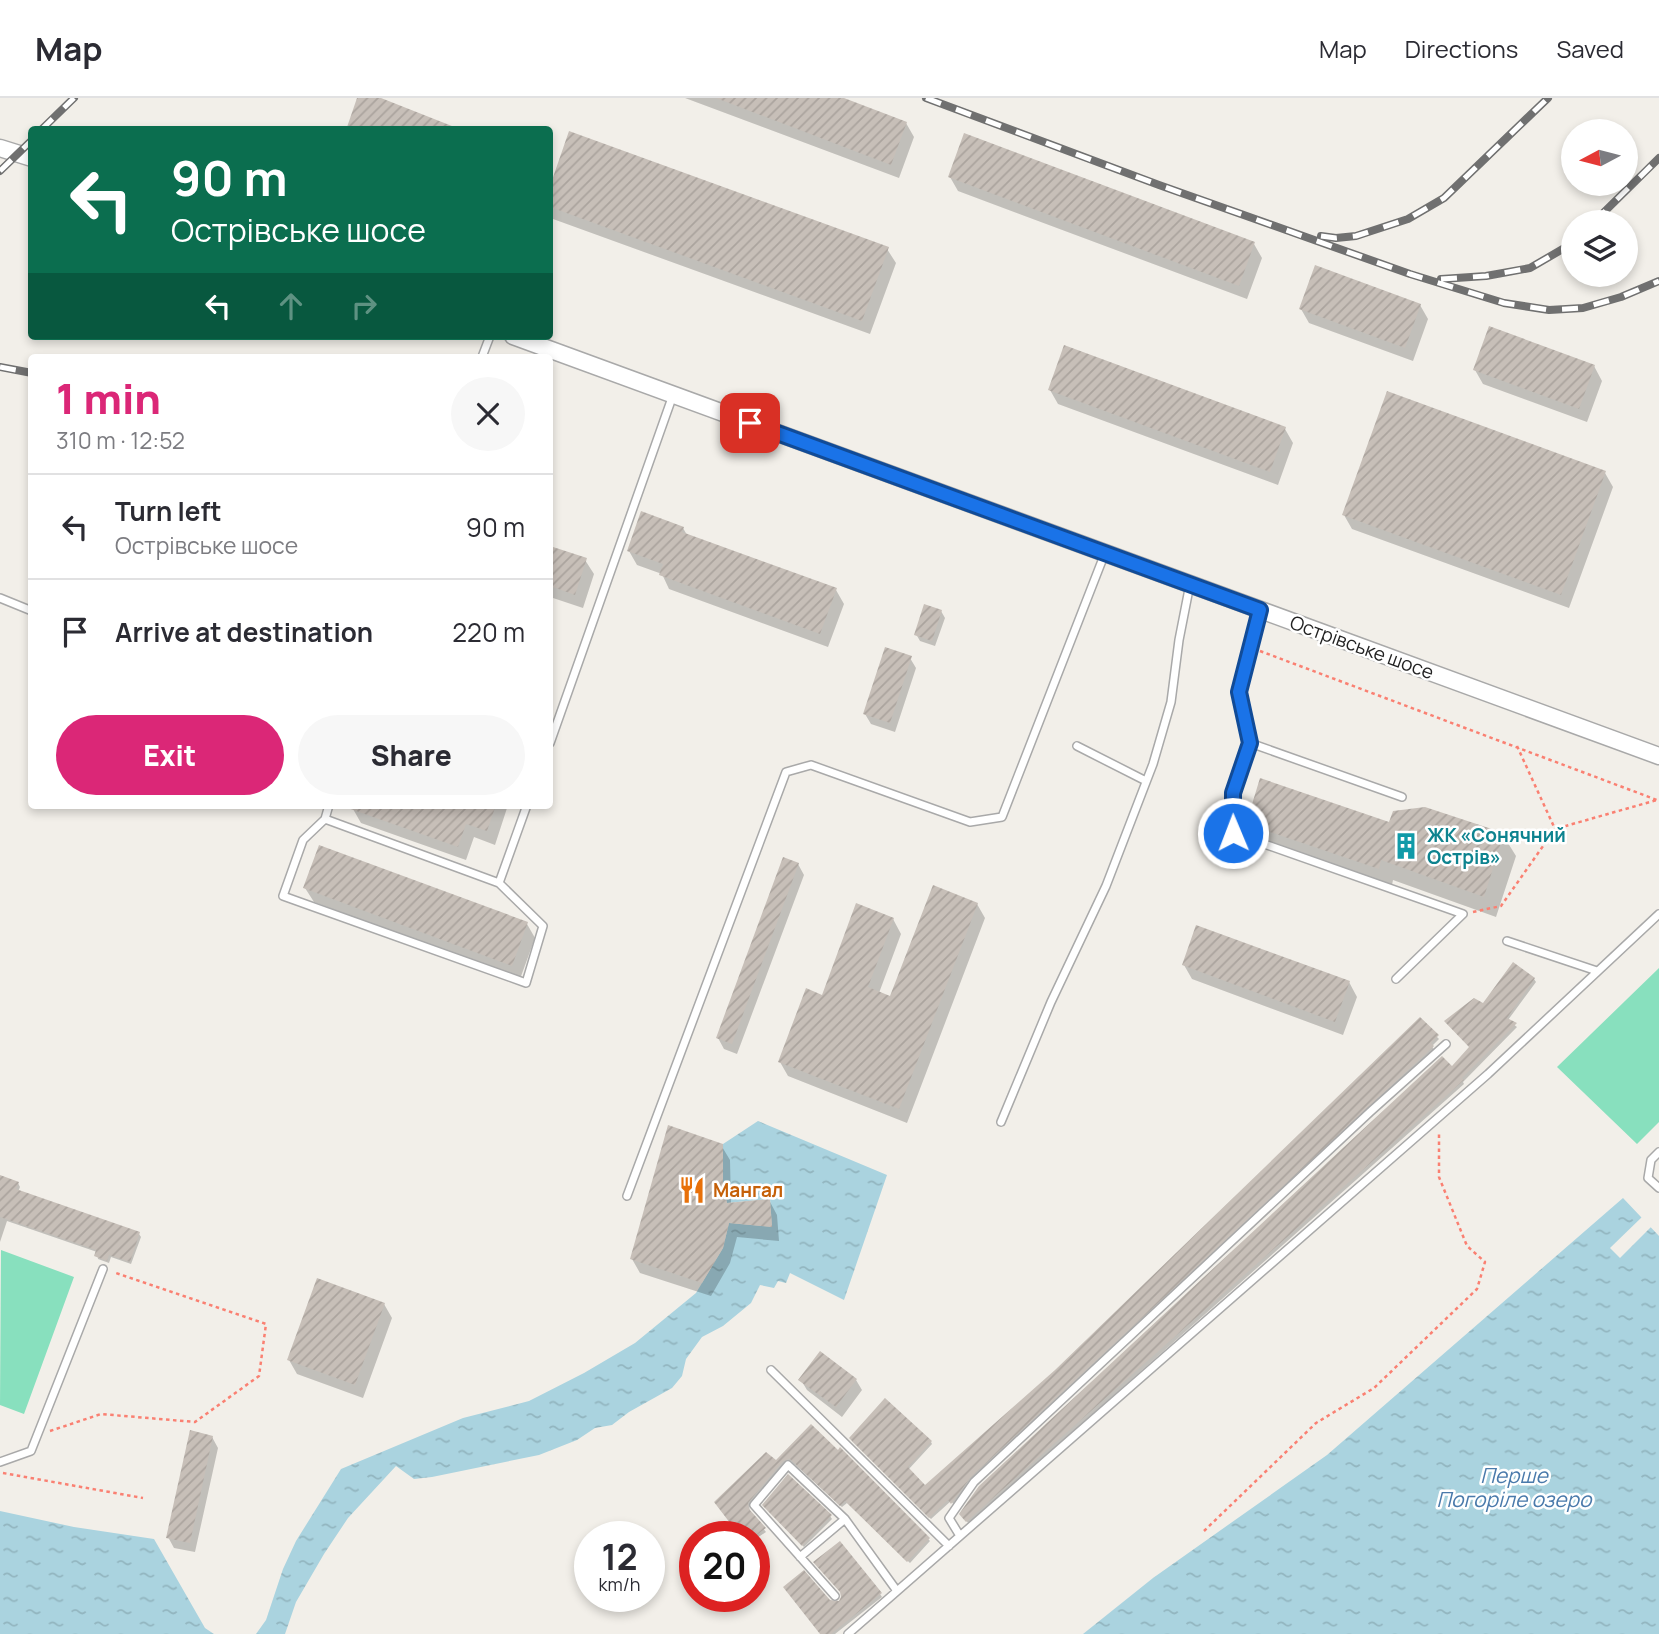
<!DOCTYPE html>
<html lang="en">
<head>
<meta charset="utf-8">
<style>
	body { margin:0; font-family:Manrope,sans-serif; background:#f7f7f7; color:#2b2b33; height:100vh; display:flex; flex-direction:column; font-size:26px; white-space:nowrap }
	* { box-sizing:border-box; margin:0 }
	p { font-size:23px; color:#7c7c81 }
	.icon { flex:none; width:38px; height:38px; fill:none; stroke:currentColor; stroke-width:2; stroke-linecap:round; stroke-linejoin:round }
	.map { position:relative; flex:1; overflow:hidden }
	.panel { position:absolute; left:28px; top:256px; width:525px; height:455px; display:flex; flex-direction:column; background:#fff; border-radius:7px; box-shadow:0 4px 10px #0003 }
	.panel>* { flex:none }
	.hud { position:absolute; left:28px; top:28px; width:525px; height:214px; border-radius:7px; box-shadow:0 4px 10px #0003; background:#0b6e4f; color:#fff; overflow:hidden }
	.needle { width:46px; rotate:263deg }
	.fabs { position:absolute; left:1561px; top:21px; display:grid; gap:14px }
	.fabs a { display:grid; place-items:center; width:77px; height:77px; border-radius:50%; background:#fff; box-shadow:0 4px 10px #0003; font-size:35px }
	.speed { position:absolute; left:574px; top:1423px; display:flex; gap:14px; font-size:35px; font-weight:700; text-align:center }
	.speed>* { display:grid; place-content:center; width:91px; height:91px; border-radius:50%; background:#fff; box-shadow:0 4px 10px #0003; line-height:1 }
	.speed small { font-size:18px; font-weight:400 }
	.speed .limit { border:10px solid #d22; background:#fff; color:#111 }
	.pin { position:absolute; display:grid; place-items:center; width:60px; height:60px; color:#fff; margin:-30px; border-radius:14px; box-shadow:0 4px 10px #0006 }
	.me { position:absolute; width:77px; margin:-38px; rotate:359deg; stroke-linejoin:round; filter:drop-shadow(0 0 5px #0008) }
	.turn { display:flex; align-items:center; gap:24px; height:147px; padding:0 28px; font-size:32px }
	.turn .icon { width:91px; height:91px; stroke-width:2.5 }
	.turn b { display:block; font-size:49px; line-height:60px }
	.lanes { display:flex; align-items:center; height:66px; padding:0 28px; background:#0003; justify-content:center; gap:35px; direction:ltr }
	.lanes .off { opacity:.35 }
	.round { display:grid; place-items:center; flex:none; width:74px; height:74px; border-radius:37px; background:#f7f7f7 }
	.head { display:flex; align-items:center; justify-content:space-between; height:119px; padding:0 28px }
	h1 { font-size:42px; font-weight:800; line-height:52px; color:#db2777 }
	.cta { display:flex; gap:14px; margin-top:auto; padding:14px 28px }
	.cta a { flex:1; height:80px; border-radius:42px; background:#db2777; color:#fff; font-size:28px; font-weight:800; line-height:80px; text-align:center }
	.cta a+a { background:#f7f7f7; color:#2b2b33 }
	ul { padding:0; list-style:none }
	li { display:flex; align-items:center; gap:21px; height:105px; padding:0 28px; border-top:2px solid #e1e1e2 }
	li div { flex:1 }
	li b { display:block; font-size:26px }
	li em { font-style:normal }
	header { display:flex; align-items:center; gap:42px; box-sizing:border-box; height:98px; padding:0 35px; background:#fff; border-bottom:2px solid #e1e1e2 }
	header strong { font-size:33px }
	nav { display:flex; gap:38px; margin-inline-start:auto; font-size:24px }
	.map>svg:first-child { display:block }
	.pitch { fill:#88e0be }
	.water { fill:url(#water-ripples) }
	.pier { fill:#f2efe9 }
	.shadow { fill:#0003 }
	.building { fill:url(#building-hatch) }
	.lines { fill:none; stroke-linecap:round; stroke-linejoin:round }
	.service-casing { stroke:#a9a9a9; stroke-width:10 }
	.tertiary-casing { stroke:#a9a9a9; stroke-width:19 }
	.path { stroke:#fa8072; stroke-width:2.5; stroke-dasharray:3.5 3.5; stroke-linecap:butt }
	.service { stroke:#fff; stroke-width:7 }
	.tertiary { stroke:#fff; stroke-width:16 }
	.rail-casing { stroke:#707070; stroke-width:8 }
	.rail { stroke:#fff; stroke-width:5; stroke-dasharray:16; stroke-linecap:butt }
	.route-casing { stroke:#114b97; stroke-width:18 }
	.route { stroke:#1a73e8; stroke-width:12 }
	.labels { text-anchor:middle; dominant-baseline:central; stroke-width:5; stroke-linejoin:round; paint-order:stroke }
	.street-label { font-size:19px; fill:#222; stroke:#fff }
	.culture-label { font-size:19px; font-weight:bold; fill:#0d838f; stroke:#fff; text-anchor:start }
	.food-label { font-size:19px; font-weight:bold; fill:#c56008; stroke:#fff; text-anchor:start }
	.water-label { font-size:21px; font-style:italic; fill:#4a7aab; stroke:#fff }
</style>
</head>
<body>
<header>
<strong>Map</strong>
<nav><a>Map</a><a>Directions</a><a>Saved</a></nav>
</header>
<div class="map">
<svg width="1659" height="1536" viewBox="0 0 1659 1536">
	<defs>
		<pattern id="water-ripples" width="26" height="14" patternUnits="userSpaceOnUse" patternTransform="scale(1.75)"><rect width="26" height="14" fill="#aad3df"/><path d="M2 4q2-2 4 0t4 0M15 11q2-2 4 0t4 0" fill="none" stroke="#92b5bf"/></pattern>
		<pattern id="building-hatch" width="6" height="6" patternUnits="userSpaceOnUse" patternTransform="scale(1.75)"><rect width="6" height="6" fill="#c7bfb8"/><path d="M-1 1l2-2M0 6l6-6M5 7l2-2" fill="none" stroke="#aba49e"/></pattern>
	</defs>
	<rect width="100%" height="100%" fill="#f2efe9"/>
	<path class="pitch" d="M1659,870V1024L1637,1046L1557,969Z
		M1,1152L74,1179L24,1316L0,1307Z"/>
	<path class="water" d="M758,1023L887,1077L844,1202L790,1175L786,1185L778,1183L774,1190L760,1187L751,1205L723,1228L702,1239L686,1261L682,1278L672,1290L629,1314L612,1327L595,1330L577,1342L539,1357L432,1379L414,1381L396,1368L348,1420L324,1456L296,1504L285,1536H256L266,1522L283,1471L296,1443L341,1371L463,1320L529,1303L584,1275L635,1245L696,1195L723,1150L729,1125L772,1129L770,1101L727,1105L723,1089V1046Z
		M1623,1100L1659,1138V1536H1083L1153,1480L1327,1357Z
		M0,1413L74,1429L154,1441L205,1530L214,1536H0Z"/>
	<path class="pier" d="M1644,1117L1653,1127L1620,1160L1610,1150Z"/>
	<path class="shadow" d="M685,0H839L906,25L914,39L899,80Z
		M570,35L887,151L896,165L870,236L553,121L550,115V93Z
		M950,79L1254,146L1262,160L1247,201L958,93Z
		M1420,207L1428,221L1413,263L1309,225L1301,211Z
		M1594,268L1602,283L1587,324L1483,286L1475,272Z
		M1050,292L1285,331L1293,345L1278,387L1058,306Z
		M1605,375L1613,389L1569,510L1352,431L1344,417Z
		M683,430L687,437L836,492L844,506L828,549L669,491L662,476L637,467L629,453Z
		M550,450L585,462L594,476L583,510L550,499Z
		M941,513L945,520L935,548L920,543L916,536Z
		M910,560L916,570L895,634L871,626L865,616Z
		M354,707H508L495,747L474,739L466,762L361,725L353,711Z
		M1248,725L1390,726L1503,737L1516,758L1496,819L1393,782L1391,792L1260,747Z
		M798,766L804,777L737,956L724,951L718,940Z
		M305,790L527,826L535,840L520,881L314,804Z
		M977,806L985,820L907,1025L788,978L780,964L823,899L893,821L901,836L879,895L891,900Z
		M1184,867L1349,884L1357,899L1343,937L1192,881Z
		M1534,881L1536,884L1508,922L1517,929L1463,984L1464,986L969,1426L963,1419L1452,971L1470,950L1484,908Z
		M1420,922L1439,941L1432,948L1434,952L971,1382L954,1407L951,1403L931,1421L852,1343L931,1344L932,1346L908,1372L925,1390L1056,1273Z
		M721,1047L730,1062L731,1106L769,1102L777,1117L779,1143L737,1139L730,1165L711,1198L640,1175L632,1161Z
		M0,1079L18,1085L20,1089L18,1094L139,1136L141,1139L131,1166L111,1159L109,1165L98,1161L97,1154L7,1123L0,1144Z
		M384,1206L392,1220L363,1300L297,1276L289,1262Z
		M801,1282H856L862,1292L842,1319L807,1292Z
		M811,1328L928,1441L930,1443L910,1465L847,1405L842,1409L791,1363L785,1365L749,1407L750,1414L766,1434L754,1442V1438H741L717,1407L776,1365Z
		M212,1339L218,1350L195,1454L174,1450L168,1439Z
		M766,1410L830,1418L832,1421L804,1449Z
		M842,1495L880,1496L882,1499L835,1536H822L830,1504L839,1505L843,1500Z"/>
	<path class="building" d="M357,0H381L462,32H346Z
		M716,0H844L907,24L891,67Z
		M569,33L889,149L862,223L550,109V88Z
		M964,35L1255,144L1239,188L948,79Z
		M1315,167L1421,206L1405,250L1299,211Z
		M1489,228L1595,267L1579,311L1473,272Z
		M1064,247L1286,329L1270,374L1048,292Z
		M1387,293L1606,373L1561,497L1342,417Z
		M641,413L684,429L682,434L837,490L820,536L659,477L663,466L627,453Z
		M550,448L587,460L575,497L550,488Z
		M924,506L942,512L932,543L914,537Z
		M885,549L912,558L890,625L863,616Z
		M1260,680L1389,724L1393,713L1425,709L1504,735L1484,799L1381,762L1379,771L1246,726Z
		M345,707H496L487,733L466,726L458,749L345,709Z
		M319,747L528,824L512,868L303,790Z
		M783,759L799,765L732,946L716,940Z
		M933,787L978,805L899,1011L778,964L806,890L822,897L856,805L894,820L868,889L890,898Z
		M1196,827L1350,883L1335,924L1182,867Z
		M1513,864L1535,880L1507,920L1517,925L1462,980L1464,982L966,1424L959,1416L979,1388L1442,958L1452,968L1469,949L1444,923L1474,900L1483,905Z
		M1420,919L1439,937L1431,945L1434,948L970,1380L951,1406L948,1402L929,1420L849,1340L885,1300L932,1343L908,1369L925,1387L1055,1272Z
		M668,1027L723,1046V1089L727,1105L770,1101L772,1129L729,1125L723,1150L702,1185L630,1161Z
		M0,1077L19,1084L16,1091L140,1134L130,1164L109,1157L107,1163L94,1158L96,1152L0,1119Z
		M317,1180L385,1205L355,1287L287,1262Z
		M820,1253L857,1281L836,1309L798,1282Z
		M811,1326L838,1352L840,1349L930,1440L907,1464L845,1403L840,1408L790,1361L783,1363L748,1405L749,1411L766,1430L755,1438H740L714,1404L766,1354L776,1362Z
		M190,1332L213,1338L190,1445L166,1440Z
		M788,1376L832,1417L802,1448L762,1407Z
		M840,1443L882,1495L831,1536H820L783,1489L804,1472L830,1502L839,1503L841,1499L840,1494L813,1464Z"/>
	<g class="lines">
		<defs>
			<path id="service" d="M482,259L490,238
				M0,500L32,513
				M1260,513L1239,594L1250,645L1233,695V735L1463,816L1396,881
				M550,645L673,297
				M1250,645L1402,699
				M1077,648L1146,683
				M329,707L325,721L499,785L527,707
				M325,721L303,742L283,798L526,885L543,828L499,785
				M1507,843L1597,873
				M1001,1024L1051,904L1106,788L1153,666L1171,604L1179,542L1190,486
				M1659,1054L1651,1062L1648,1080L1659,1090
				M627,1098L786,674L811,667L970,724L1002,719L1105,455
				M771,1272L949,1448
				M0,1364L31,1353L103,1171
				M960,1438L949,1420L974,1384L1370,1014L1446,946
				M800,1459L845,1421L897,1493
				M835,1498L754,1407L788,1367L845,1421
				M848,1536L1488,976L1659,816"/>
			<path id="tertiary" d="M0,50L32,60
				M513,238L1659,658"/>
		</defs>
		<use href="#service" class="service-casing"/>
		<use href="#tertiary" class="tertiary-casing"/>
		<path class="path" d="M1260,553L1657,702
			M1517,648L1555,731
			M1473,814L1501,808L1555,731L1657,702L1659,703
			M50,1333L101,1316L195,1324L259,1278L266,1226L113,1174
			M3,1375L143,1400
			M1204,1433L1316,1325L1374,1290L1477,1191L1485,1164L1467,1148L1439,1079V1035"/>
		<use href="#service" class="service"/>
		<use href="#tertiary" class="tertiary"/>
		<defs>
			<path id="rail" d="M926,0L1159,87L1410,176L1504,205L1549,212L1583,210L1621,199L1659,183
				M41,32L74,0
				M0,73L32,42
				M1594,124L1659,60
				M1321,138L1336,140L1356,138L1408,121L1444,100L1548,0
				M1441,181L1486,178L1530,170L1573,145
				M0,269L32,275"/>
		</defs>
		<use href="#rail" class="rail-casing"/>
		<use href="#rail" class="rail"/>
	</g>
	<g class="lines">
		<defs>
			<path id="route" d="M750,325L1260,512L1239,594L1250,645L1233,695V735"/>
		</defs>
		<use href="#route" class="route-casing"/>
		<use href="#route" class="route"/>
	</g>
	<defs>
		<symbol id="building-bare" viewBox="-9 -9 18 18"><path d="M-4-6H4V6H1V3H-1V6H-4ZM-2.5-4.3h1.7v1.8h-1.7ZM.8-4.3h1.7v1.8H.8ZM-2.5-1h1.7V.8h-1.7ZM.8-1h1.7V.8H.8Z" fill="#0f9aa8" stroke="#fff" stroke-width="2.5" paint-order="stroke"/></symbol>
		<symbol id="restaurant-bare" viewBox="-9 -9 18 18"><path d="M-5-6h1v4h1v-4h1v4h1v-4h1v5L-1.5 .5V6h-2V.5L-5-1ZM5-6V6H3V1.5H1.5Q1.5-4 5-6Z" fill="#e8710a" stroke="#fff" stroke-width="2.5" paint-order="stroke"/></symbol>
	</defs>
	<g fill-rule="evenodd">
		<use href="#building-bare" x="1387" y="729" width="38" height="38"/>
		<use href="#restaurant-bare" x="673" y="1073" width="38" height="38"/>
	</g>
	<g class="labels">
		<g class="street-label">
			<text transform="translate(1362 549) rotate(20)">Острівське шосе</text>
		</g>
		<g class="culture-label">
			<text x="1427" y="737">ЖК «Сонячний<tspan x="1427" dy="22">Острів»</tspan></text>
		</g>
		<g class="food-label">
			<text x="713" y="1092">Мангал</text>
		</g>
		<g class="water-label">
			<text x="1514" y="1377">Перше<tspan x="1514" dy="24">Погоріле озеро</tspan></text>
		</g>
	</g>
</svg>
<div class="fabs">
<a><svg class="needle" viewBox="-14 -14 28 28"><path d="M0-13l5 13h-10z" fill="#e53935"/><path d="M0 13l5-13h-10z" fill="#7c7c81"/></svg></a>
<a><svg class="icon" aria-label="layers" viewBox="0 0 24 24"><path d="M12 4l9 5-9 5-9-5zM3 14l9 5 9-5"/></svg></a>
</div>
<div class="speed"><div>12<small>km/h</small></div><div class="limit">20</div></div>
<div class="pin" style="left:750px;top:325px;background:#d93025"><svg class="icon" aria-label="arrive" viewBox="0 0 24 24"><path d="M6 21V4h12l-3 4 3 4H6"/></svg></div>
<svg class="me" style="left:1233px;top:735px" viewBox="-20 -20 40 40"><circle r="17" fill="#1a73e8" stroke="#fff" stroke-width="3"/><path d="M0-11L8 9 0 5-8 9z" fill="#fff"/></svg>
<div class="hud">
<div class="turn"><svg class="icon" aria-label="left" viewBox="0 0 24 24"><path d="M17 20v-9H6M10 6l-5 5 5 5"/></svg><div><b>90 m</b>Острівське шосе</div></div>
<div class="lanes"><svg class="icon" aria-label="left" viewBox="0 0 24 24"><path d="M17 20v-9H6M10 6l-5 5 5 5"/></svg><svg class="icon off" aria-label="ahead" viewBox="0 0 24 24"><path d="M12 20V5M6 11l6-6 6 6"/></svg><svg class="icon off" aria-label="right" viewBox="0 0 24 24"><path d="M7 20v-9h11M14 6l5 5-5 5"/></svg></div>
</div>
<section class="panel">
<div class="head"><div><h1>1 min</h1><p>310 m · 12:52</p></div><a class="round"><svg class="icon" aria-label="close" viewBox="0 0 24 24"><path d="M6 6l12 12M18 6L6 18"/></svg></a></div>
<ul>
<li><svg class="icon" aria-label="left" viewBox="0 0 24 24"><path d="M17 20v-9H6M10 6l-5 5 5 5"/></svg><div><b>Turn left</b><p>Острівське шосе</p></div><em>90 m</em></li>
<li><svg class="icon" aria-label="arrive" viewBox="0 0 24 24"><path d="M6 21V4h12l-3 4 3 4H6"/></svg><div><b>Arrive at destination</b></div><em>220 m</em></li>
</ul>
<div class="cta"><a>Exit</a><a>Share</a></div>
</section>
</div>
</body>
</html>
